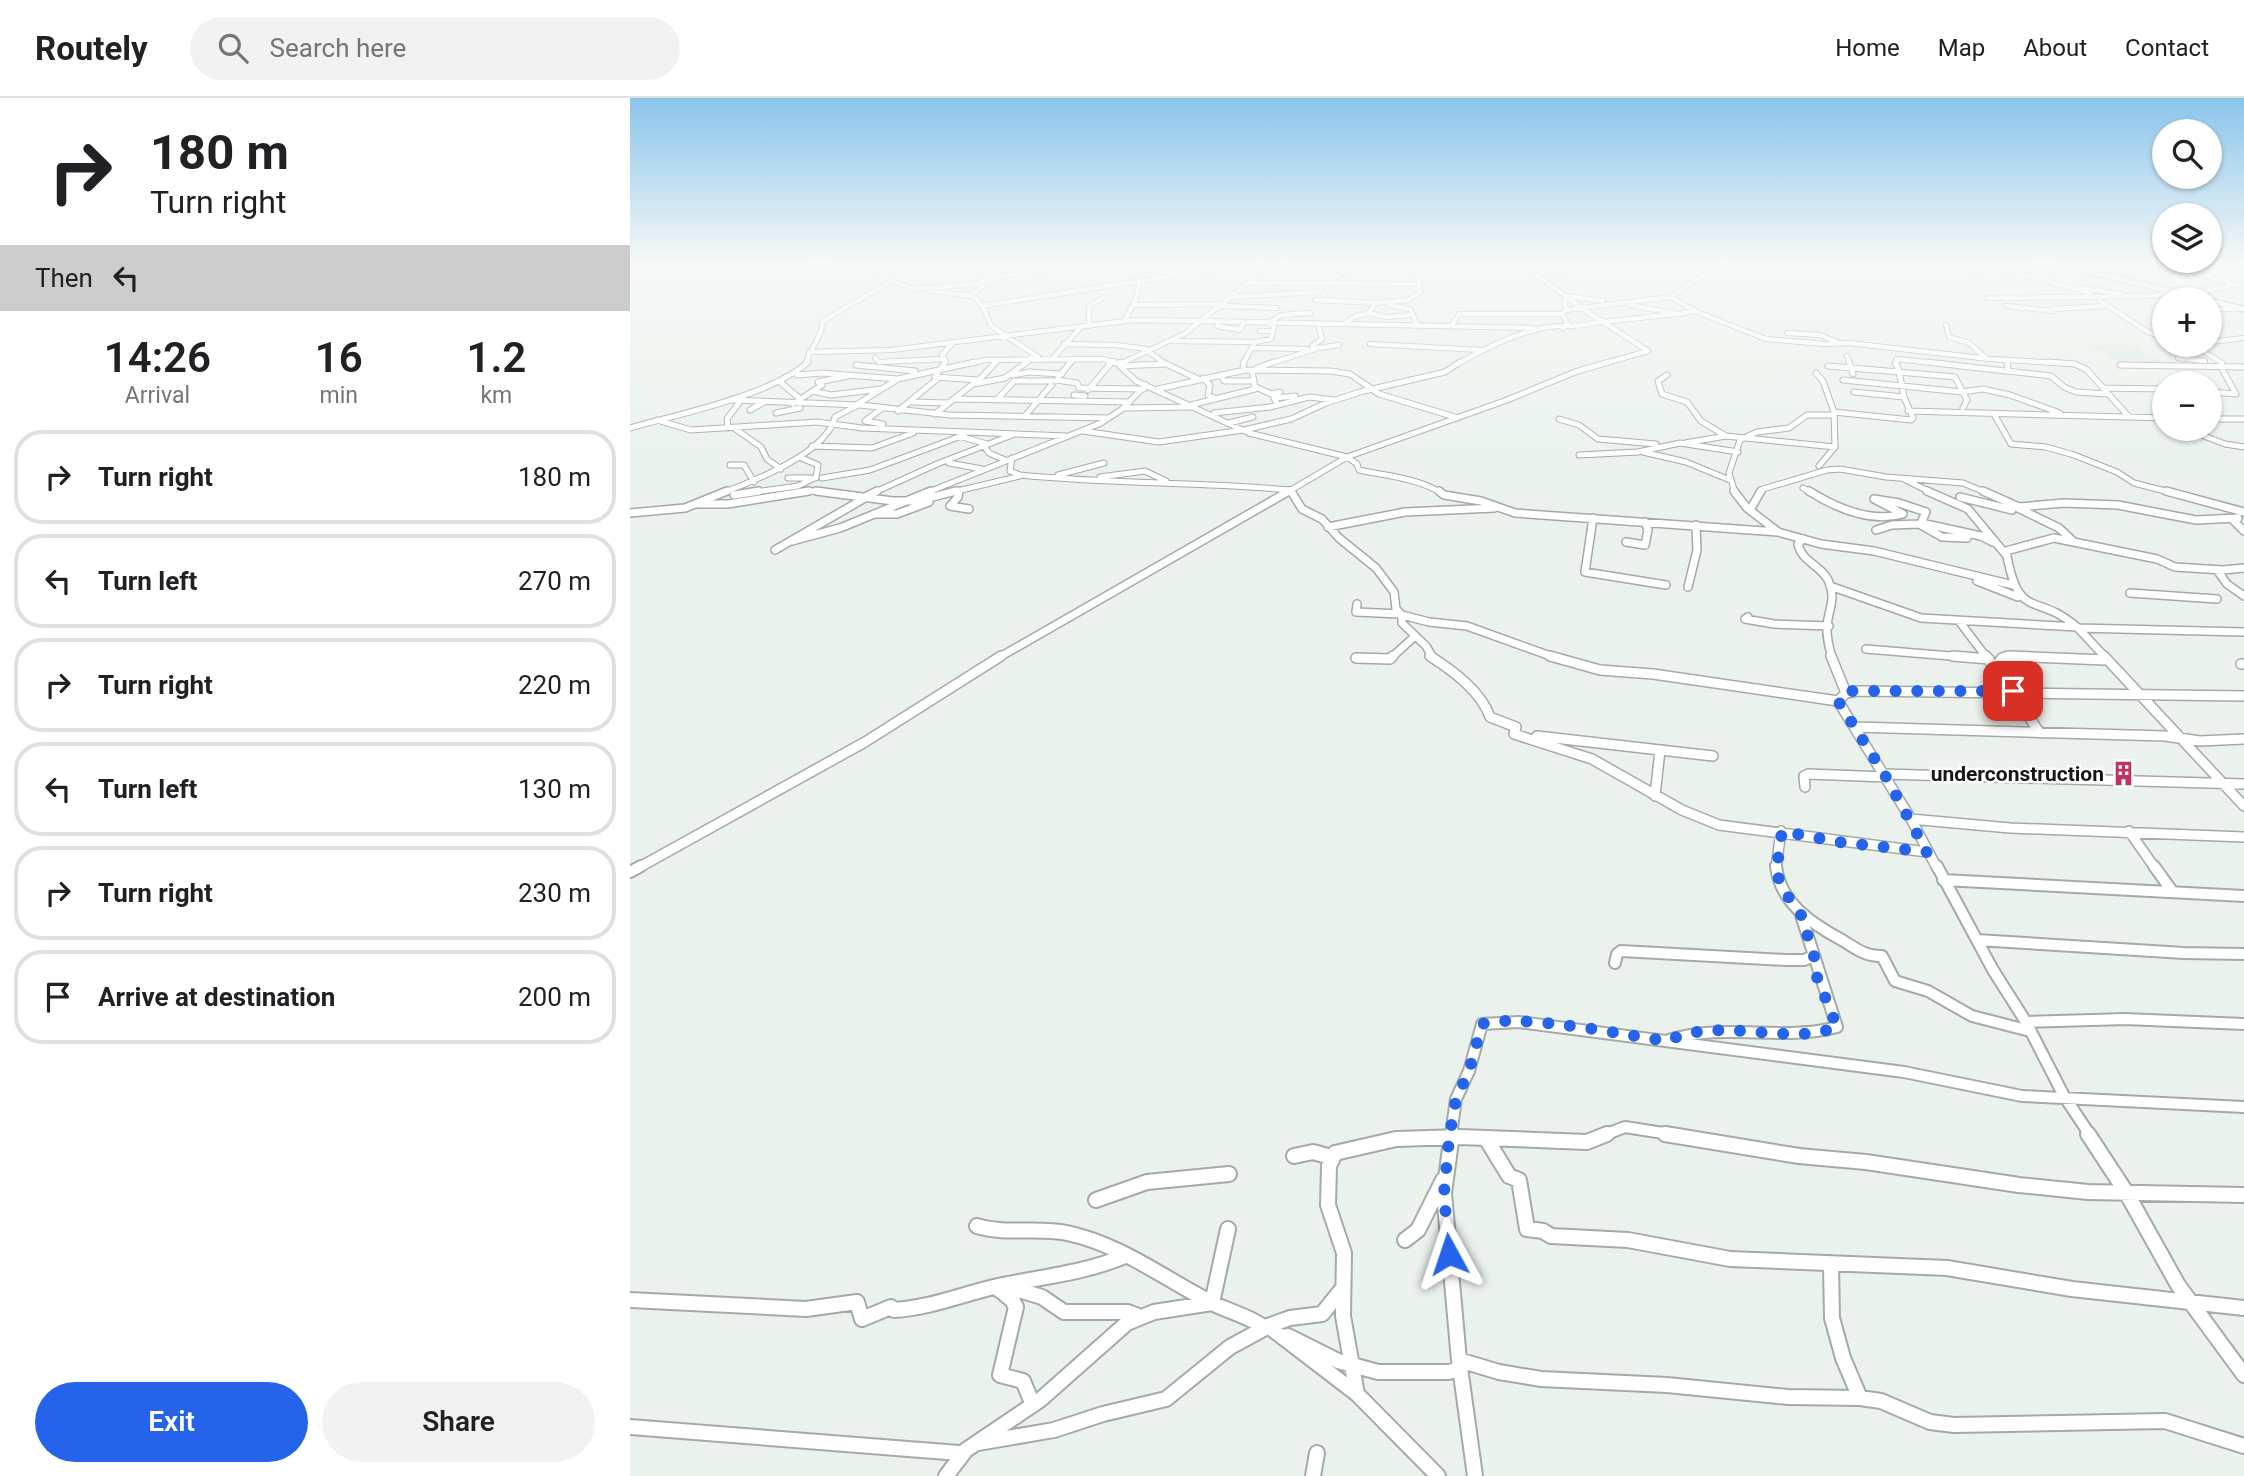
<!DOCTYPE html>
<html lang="en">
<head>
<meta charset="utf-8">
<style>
	body { margin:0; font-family:Roboto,sans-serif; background:#f2f2f2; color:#202124; height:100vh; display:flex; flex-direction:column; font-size:26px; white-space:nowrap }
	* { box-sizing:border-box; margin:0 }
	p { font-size:23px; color:#757577 }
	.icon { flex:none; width:38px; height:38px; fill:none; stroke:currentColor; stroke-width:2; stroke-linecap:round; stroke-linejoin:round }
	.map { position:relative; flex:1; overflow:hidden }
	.side { display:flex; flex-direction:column; background:#fff; width:630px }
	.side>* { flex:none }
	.hud { background:#fff; color:#202124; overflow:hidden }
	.buttons { position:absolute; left:1522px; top:21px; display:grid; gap:14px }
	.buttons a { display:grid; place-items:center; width:70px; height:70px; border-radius:50%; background:#fff; box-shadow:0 2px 5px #0004; font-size:35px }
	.pin { position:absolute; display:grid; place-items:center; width:60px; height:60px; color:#fff; margin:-30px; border-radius:14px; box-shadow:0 4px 10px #0006 }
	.me { position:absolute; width:77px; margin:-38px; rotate:355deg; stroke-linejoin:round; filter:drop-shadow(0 0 5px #0008) }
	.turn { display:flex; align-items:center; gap:24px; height:147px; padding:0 35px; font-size:32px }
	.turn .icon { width:91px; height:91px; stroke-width:2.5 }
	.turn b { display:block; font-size:49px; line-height:60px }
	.then { display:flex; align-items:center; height:66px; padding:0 35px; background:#0003; gap:14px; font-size:26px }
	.eta { display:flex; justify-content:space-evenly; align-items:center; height:119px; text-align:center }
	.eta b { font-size:42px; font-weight:600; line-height:49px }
	.primary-button { display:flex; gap:14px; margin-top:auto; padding:14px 35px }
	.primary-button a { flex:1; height:80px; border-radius:42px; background:#2563eb; color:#fff; font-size:28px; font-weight:600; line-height:80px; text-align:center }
	.primary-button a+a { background:#f2f2f2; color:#202124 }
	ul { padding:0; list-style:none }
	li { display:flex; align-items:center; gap:21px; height:94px; margin:0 14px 10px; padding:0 21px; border:4px solid #e0e0e0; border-radius:28px }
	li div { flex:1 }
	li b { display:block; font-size:26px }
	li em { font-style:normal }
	header { display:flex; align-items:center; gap:42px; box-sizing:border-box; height:98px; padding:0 35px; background:#fff; border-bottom:2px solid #e0e0e0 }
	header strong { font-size:33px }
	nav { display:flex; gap:38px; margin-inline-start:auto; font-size:24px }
	.search { width:490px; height:63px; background:#f2f2f2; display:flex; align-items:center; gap:18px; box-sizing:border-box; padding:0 24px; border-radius:38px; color:#757577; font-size:26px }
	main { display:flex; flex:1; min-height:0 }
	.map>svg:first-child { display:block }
	.built { fill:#dcebe2 }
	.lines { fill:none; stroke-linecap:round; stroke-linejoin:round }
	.minor-far5-casing { stroke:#a4aaa6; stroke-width:6 }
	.minor-far4-casing { stroke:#a4aaa6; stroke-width:7 }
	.minor-far3-casing { stroke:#a4aaa6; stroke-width:10 }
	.minor-far2-casing { stroke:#a4aaa6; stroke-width:12 }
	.minor-far1-casing { stroke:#a4aaa6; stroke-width:14 }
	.minor-casing { stroke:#a4aaa6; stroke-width:18 }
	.major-casing { stroke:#a4aaa6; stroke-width:7 }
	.minor-far5 { stroke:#fff; stroke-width:4.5 }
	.minor-far4 { stroke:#fff; stroke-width:5 }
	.minor-far3 { stroke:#fff; stroke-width:7 }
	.minor-far2 { stroke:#fff; stroke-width:9 }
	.minor-far1 { stroke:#fff; stroke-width:10 }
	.minor { stroke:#fff; stroke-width:14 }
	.major { stroke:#fff; stroke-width:5 }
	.minor-bridge-casing { stroke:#a4aaa6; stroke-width:7; stroke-linecap:butt }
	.minor-bridge { stroke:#fff; stroke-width:5 }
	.route { stroke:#2563eb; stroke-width:12; stroke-dasharray:0 21.6 }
	.labels { text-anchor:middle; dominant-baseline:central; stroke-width:5; stroke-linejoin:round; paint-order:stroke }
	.poi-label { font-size:21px; font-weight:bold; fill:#151716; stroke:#fff; text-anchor:end }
</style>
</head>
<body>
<header>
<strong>Routely</strong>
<div class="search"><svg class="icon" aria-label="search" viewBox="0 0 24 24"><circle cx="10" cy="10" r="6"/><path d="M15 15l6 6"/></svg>Search here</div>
<nav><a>Home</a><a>Map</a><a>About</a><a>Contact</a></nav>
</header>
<main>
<section class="side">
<div class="hud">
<div class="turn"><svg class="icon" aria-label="right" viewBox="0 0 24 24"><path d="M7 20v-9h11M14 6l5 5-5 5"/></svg><div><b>180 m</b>Turn right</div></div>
<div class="then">Then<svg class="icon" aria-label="left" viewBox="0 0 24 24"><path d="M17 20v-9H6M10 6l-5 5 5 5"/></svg></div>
</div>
<div class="eta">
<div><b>14:26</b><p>Arrival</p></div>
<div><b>16</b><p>min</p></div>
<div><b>1.2</b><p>km</p></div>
</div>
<ul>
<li><svg class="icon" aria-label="right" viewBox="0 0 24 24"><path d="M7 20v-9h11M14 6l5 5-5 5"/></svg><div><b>Turn right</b></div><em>180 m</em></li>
<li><svg class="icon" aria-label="left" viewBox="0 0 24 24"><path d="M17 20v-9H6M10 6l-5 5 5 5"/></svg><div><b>Turn left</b></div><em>270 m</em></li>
<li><svg class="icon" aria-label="right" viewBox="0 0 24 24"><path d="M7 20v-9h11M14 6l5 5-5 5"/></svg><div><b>Turn right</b></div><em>220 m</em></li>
<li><svg class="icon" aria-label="left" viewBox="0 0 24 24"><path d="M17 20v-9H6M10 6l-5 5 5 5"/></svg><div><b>Turn left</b></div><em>130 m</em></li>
<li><svg class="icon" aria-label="right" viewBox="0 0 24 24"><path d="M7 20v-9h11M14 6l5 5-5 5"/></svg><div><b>Turn right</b></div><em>230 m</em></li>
<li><svg class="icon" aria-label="arrive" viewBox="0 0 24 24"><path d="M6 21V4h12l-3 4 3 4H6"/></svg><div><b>Arrive at destination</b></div><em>200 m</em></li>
</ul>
<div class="primary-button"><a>Exit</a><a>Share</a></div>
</section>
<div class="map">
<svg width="1614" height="1378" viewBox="0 0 1614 1378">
	<rect width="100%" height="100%" fill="#ebf2ee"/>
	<path class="built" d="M1500,246L1535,265L1493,266L1459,247Z"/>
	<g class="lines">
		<defs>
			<path id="minor-far5" d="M179,164L245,172L260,182L285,191L344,186L392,174L442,169L470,168L559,175L639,164
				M657,164L662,170H900
				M903,164L900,172L956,213L1018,253L972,266
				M1350,164L1460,195
				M1403,164L1421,169H1436
				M1531,164L1610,188
				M900,170L933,172L964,166L963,164
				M1386,170L1408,166
				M1334,172L1370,174
				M619,185L790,186
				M355,186L343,196L355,213L361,228L408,259
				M650,186L648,182L661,169
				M701,186L703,180L720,172
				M1453,190L1491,196
				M300,193L343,198
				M1553,196L1598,189
				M603,199L689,194L692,186
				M1040,199L1067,214L1136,241L1195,246L1219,245L1360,261L1445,266
				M1358,200L1519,198L1547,195
				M685,202L746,205
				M1473,205L1518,234L1535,240
				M503,207L595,206
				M759,207L780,211L787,226
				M1000,207L1049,216L1064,213
				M352,208L547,177
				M593,208L646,210
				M1376,208L1423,213L1422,211L1475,208L1470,203
				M936,212L1040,199L1095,164
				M1580,212L1610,210
				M739,215L757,219L781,217
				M494,223L505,203L510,184
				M569,223L903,230
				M642,223L651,217L680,215
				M974,224L1044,216
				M716,225L723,219L739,215L745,205L778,202L790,194L788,179L778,164
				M822,227L829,216H932
				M1316,227L1319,239L1339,245L1356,260
				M459,228V208L474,199
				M587,228L610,232L614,224
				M933,230L938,227L932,216L936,212L934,203L937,198L973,203
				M630,233H642
				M1157,235L1190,237L1207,244
				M542,243L627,244
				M1580,244L1614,240
				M434,246L486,247L517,251
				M740,246L851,252
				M682,248L692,241L688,225
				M1565,248L1592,265
				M623,250L677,251
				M516,252L536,266
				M179,254L261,252L504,222L568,223
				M1217,258L1220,266
				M245,260L249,264L314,261
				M423,260L450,230
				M1548,260L1575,263
				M1548,260L1569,247
				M1377,262V266
				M176,266C179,251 192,240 193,223L261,183
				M314,266L316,263L312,257L323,244
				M337,266L356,262L473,261L489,266
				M364,266L368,262
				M395,266L401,260
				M439,266L443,261
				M479,266L484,263
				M490,266L554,236L626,179L625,166
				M613,266L625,244L641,241L644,229L640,224
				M639,266L688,250L709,247
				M828,266C853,251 879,238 908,231C930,225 950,231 973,223
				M1265,266L1267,261L1313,266"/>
			<path id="minor-far4" d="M315,264L305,279L348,282
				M484,264L489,266
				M490,264V268L506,283L619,335L717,359L727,366L729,372C756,378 788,380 811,395
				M532,264L568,281
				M1219,264L1223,276
				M1266,264L1269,274L1325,279L1337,302L1333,310
				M1297,264L1375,273L1378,272L1377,264
				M1417,264L1445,266L1457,272L1499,319
				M226,267L285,273
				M1490,267L1614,269
				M490,268L534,266
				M627,270L644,264
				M613,272L614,264
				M1377,273L1421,278L1434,289L1446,294L1477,296
				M1186,275L1193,283L1204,314L1281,322L1283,320L1274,299L1269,274L1198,268
				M167,277L192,275L267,281
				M383,277L399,274L432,276
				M591,277L594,283H624
				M1037,277L1028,283L1032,296L1057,304L1071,323L1096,338
				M573,280L580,287L578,297L584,300
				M426,282L447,285L449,290L514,291
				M1213,282L1332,294L1353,291L1380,297L1430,315
				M149,283L169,300
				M343,286L375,280L397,264
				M626,289L641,296L650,294
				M1472,290L1535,291
				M528,291L615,272L700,273L720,276L749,296L828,320
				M458,292L482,264
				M182,293L201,297L251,291
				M1224,294L1274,299
				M1580,294L1606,296L1591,269
				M444,297L455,298
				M324,301L500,304
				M103,302L230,307L320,317L478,320
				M367,302L384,283H422
				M281,304L319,305
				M163,306L192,287L188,284L218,278
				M226,307L268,281L345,264
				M561,307L625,291L622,272
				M648,307L644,300L665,298
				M494,310L561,309
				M251,311L235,323L253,326
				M120,312L134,304
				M268,313L307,281
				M1278,313L1535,320
				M146,315L170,310
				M584,315L640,309L679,299L704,302
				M305,316L353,278L366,264
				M1364,316L1381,346L1416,349L1444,357L1487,374L1504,385L1543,395
				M395,318L441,264
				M929,321L949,327L968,341L1026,346
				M1580,321H1614
				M27,322L61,332L187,324L232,330L436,338
				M599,325L623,319
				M0,330C49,316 142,297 178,264
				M98,330L97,321L111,302
				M104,330L131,349L137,361L151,371
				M1556,331L1595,346L1614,349
				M614,332L661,321L696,305L730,294L815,274L830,264
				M453,333L529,344L613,332
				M329,338L357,346
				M1055,345L1096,338L1205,349L1204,314
				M182,348L242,350L283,335
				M354,348L359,355L375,362
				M1013,354L1056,364L1100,382
				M949,357L1008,354L1050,345L1108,354
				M169,359L188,367L186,380
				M382,360L380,373L390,377C480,386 570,384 660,392L662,395
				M319,365L352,371
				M100,367H114L124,384
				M1189,368L1205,349
				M428,377L474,365
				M470,379L515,373L536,383
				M158,380H180
				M192,380L240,372L334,337
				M1274,381L1302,395
				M1173,390L1182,395
				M92,395C124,383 197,355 205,319L228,307
				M117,395L168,388L184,380
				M168,395L182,393L200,395
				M243,395L307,366L382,337
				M296,395L471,325L491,312L516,287
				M319,395L390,378
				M656,395L717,359L877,302L945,274L979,264
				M1105,395L1099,375L1110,342L1127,334L1159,330L1177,317H1204
				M1129,395L1133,391L1197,372L1210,371L1256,379L1333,385L1357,395"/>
			<path id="minor-far3" d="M186,393L263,403H287L326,393
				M329,393L328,399L320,408L339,411
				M661,393L672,411L692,421L709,440L746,470L764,494L766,511L772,517L799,524L837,528L926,560
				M809,393L814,397L851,403L885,415L1148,434L1191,446L1244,453L1383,487
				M1104,393L1117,410L1147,433
				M1179,393C1206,410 1241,425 1273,416L1244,401L1269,405L1296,414L1291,425L1351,438L1363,444
				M1297,393L1338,411L1377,458
				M1353,393L1389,409L1434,405L1488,407L1566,422L1608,420
				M1536,393L1614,414
				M104,397L129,393
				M237,398L247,393
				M1330,399L1382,412
				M68,406H98L179,393
				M1388,410L1429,430L1443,443
				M1120,412L1131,393
				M0,415L55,410L97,393
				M245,416H267L299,404
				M963,420L955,474L1036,487
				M1607,420L1603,422L1614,433
				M698,429L775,414L864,410
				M1246,432L1262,427L1289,426L1312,439L1337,440
				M1173,441L1168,446C1172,465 1192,467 1199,484C1206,501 1199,510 1197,527C1196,538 1199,549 1202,560
				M162,443L210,430L301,393
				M996,444L1015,447L1018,432L1015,424
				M145,452L235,400
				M1587,472L1597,486L1614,498
				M1347,483L1388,499
				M1200,488L1291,520L1447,529
				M1058,489L1067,452L1066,427
				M1500,495L1587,501
				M727,506L726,514L770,516
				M772,517V525L796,548L803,560
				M1118,519L1115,521L1144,526L1199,528
				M1329,523L1357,560
				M1448,530C1405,492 1389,526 1376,453L1424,440L1527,461L1545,469L1593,472L1614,470
				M1236,551L1345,560
				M368,560L659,393
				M761,560L785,538
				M1372,560H1423
				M1476,560L1448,530L1614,534"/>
			<path id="minor-far2" d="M800,558C823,573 851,593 860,619L886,629L884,636L962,661L1052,712L1089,727L1297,754
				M920,558L970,572L1023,576L1208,603L1281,721L1307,770
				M1201,558L1216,595
				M1323,558L1359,561
				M1356,558L1410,635
				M1380,558L1475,562
				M1474,558L1614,708
				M726,560L760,561L763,558
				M1611,566H1614
				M1365,569L1372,560L1378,558
				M1208,603L1216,595L1229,593L1614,598
				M1225,629L1535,638L1570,643L1614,641
				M907,638L1083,658
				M1254,676L1614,686
				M1175,689L1174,678L1178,676L1256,679
				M1025,698L1030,652
				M1281,721L1380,730L1614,739
				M1499,733L1525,770
				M8,770L235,644L371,558
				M1146,770L1151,733"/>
			<path id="minor-far1" d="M1146,768C1150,805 1182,826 1212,842C1225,850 1236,859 1252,858L1265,883L1298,893L1342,918L1400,933
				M1307,768L1363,872L1396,924L1434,998L1460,1037
				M1524,768L1542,793
				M0,774L11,768
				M1313,782L1614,798
				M1347,842L1554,855L1614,856
				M985,865L987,856L991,853L1156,862H1174L1184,858
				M1396,924L1495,921L1614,926
				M1039,942C1095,924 1151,944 1207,929L1171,817
				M821,1037L826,1001L839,973L852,926L889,924L1274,974L1392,998L1614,1009
				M974,1037L995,1029L1046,1037"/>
			<path id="minor" d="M822,1036L814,1095L829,1262L845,1378
				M1035,1036L1169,1058L1236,1064L1389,1087L1458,1094L1614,1097
				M1458,1036L1496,1094L1548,1187L1614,1277
				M857,1042L879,1078L889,1082L897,1131L913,1133L921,1138L998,1142L1100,1161L1317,1170L1442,1191L1614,1210
				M664,1058L683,1054L701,1059
				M466,1102L517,1084L599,1076
				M347,1128C377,1137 407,1129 437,1135C490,1146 535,1181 582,1205C600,1214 619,1218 635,1230L638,1228L727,1296L808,1378
				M775,1142L788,1132L813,1082
				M1201,1167L1202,1220L1213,1260L1230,1300
				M366,1189L382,1202L386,1209L370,1277L393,1283L403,1307
				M379,1189L412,1199L434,1214H498L508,1218
				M0,1202L176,1211L227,1204L232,1221L261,1209L264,1212C299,1210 330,1197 364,1189C408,1179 452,1176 495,1158
				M638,1228L660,1220L692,1216L713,1190
				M658,1238L708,1263L748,1274H818L831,1271
				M829,1262L869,1274L911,1281L1037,1287L1158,1299L1230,1300L1251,1303L1300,1324L1324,1327L1535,1323L1614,1348
				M727,1296L713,1218L714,1155L698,1107L699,1068L705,1055L766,1041L830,1039L957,1044L977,1036
				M0,1329L329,1355
				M348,1345L424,1332L473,1316L536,1301L600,1249L635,1230
				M316,1378L336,1352L410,1302L497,1225L524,1214L582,1205L598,1131
				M683,1378L687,1355"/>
			<path id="major" d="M1417,164L1575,201
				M1580,203L1614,211"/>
		</defs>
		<use href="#minor-far5" class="minor-far5-casing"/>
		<use href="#minor-far4" class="minor-far4-casing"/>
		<use href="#minor-far3" class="minor-far3-casing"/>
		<use href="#minor-far2" class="minor-far2-casing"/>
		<use href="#minor-far1" class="minor-far1-casing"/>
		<use href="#minor" class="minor-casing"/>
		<use href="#major" class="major-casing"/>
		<use href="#minor-far5" class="minor-far5"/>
		<use href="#minor-far4" class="minor-far4"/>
		<use href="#minor-far3" class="minor-far3"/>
		<use href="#minor-far2" class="minor-far2"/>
		<use href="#minor-far1" class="minor-far1"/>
		<use href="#minor" class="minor"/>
		<use href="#major" class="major"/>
		<defs>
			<path id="minor-bridge" d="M422,283H426"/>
		</defs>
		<use href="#minor-bridge" class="minor-bridge-casing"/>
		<use href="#minor-bridge" class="minor-bridge"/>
	</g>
	<linearGradient id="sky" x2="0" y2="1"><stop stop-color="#8ac4eb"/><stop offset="0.46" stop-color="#f6f9f7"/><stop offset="1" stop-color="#f6f9f7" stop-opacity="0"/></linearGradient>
	<rect width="1614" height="357" fill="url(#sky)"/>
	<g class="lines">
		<path class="route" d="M819,1156L814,1095L819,1041L826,1001L839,973L852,926C890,915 994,937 1037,943C1092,917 1156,949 1207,929L1187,879L1184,858L1171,817L1160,802L1146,775L1152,733L1209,744L1297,754L1256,679L1208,603L1216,594L1222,593H1383"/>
	</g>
	<defs>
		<symbol id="building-bare" viewBox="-9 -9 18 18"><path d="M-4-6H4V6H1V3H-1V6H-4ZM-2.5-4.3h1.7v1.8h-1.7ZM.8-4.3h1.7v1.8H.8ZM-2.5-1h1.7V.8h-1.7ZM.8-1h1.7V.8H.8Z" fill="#c03361" stroke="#fff" stroke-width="2.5" paint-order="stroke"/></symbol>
	</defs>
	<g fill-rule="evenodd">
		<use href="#building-bare" x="1476" y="658" width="35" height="35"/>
	</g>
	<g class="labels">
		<g class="poi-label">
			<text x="1474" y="676">underconstruction</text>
		</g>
	</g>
</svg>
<div class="buttons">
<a><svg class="icon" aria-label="search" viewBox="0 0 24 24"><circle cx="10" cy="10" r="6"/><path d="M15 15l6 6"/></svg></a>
<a><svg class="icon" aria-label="layers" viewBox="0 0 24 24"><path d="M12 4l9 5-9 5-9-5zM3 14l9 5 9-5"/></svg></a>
<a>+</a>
<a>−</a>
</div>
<div class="pin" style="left:1383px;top:593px;background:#d93025"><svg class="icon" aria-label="arrive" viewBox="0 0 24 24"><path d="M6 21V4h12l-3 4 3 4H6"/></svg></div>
<svg class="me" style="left:819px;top:1156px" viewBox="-20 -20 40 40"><path d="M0-17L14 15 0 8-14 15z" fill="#2563eb" stroke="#fff" stroke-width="4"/></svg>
</div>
</main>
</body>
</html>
